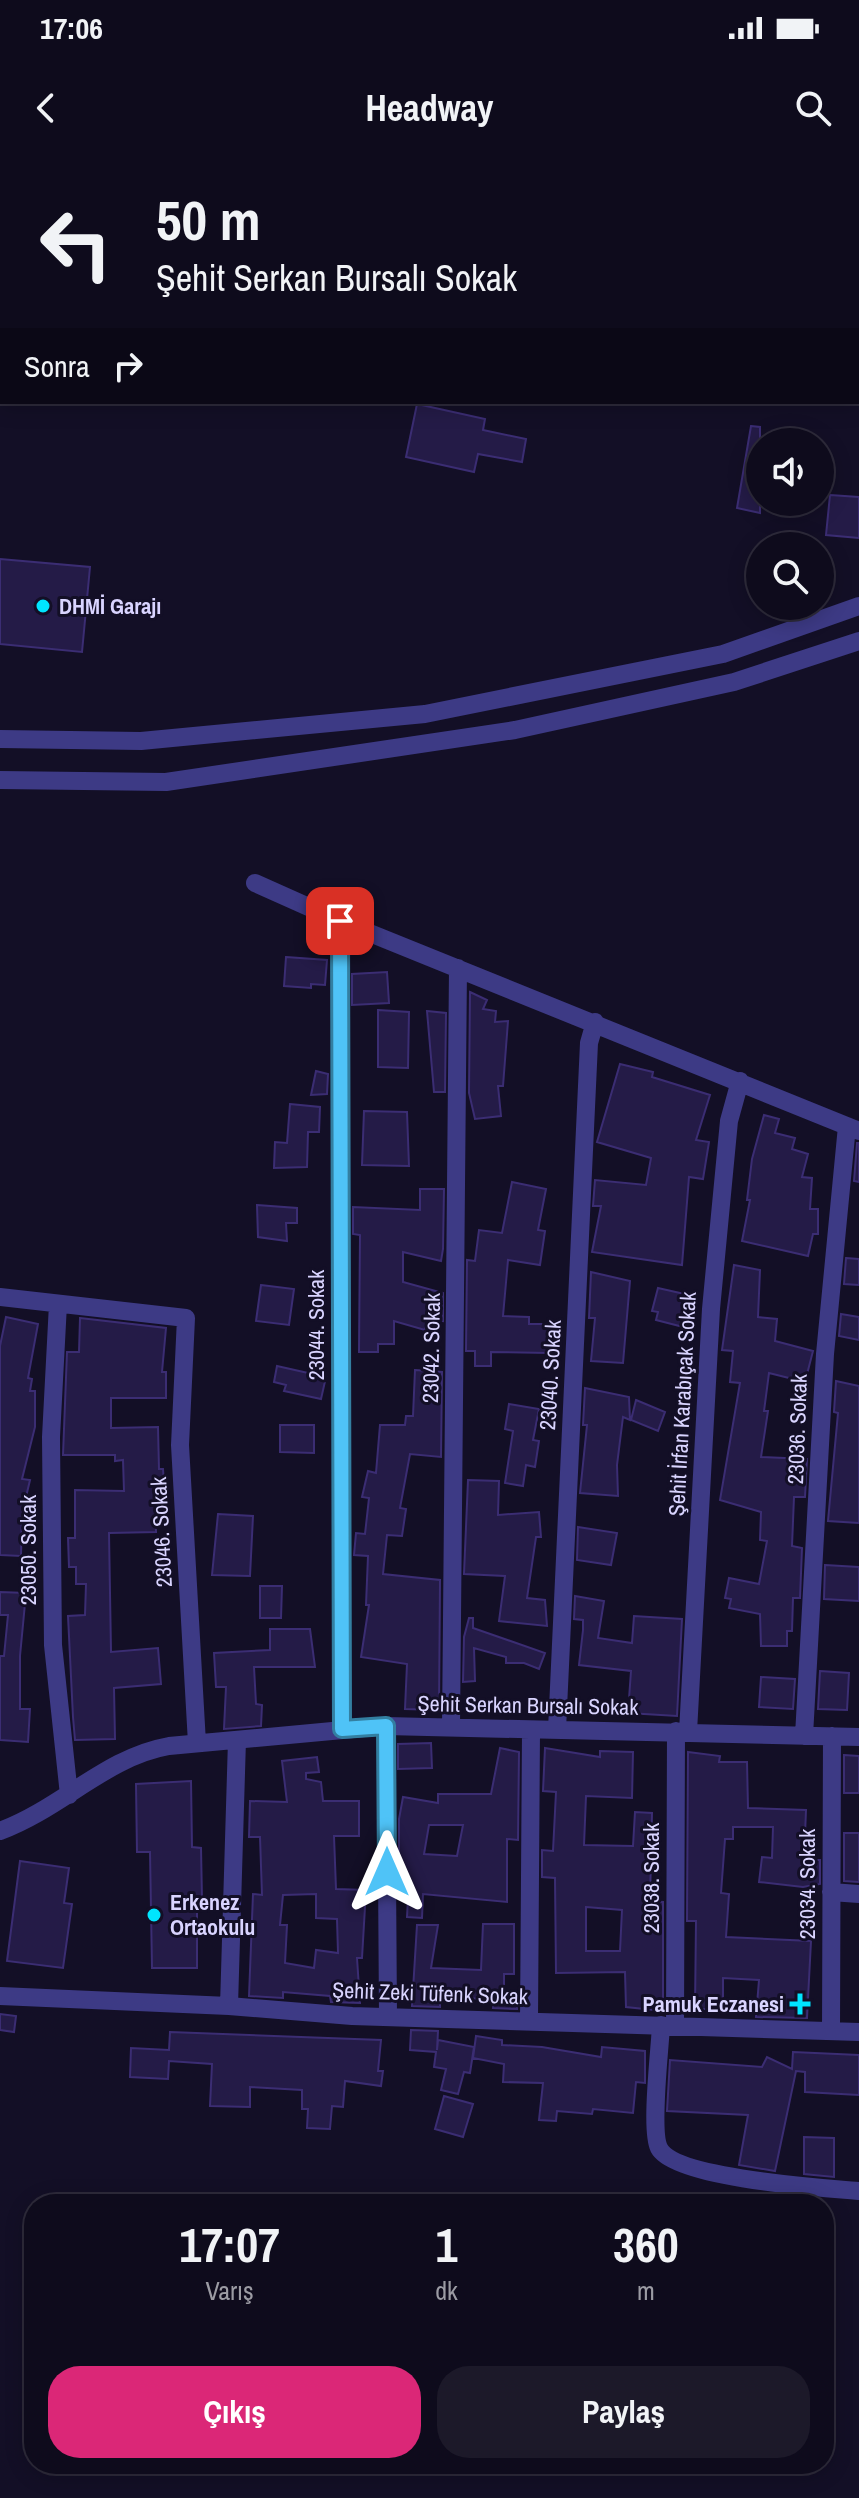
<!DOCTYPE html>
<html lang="tr">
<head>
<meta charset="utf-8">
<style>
	body { margin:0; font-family:"Archivo Narrow",sans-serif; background:#1c1929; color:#f1f3f6; height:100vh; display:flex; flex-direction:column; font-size:30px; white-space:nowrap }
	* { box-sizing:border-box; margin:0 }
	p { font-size:26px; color:#9b9ba3 }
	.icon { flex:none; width:44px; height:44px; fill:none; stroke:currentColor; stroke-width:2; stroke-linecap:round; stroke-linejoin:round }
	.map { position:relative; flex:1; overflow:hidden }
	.details { position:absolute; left:24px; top:2034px; width:810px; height:280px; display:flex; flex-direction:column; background:#0e0b1c; border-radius:32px; box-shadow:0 4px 20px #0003,0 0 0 2px #2e2b3b }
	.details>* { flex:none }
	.guide { position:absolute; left:0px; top:0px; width:860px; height:244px; box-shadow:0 4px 20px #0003,0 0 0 2px #2e2b3b; background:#0e0b1c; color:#f1f3f6; overflow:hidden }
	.fabs { position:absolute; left:746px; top:268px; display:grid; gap:16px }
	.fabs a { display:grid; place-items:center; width:88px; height:88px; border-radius:50%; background:#0e0b1c; box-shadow:0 4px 20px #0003,0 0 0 2px #2e2b3b; font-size:40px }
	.pin { position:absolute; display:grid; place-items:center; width:68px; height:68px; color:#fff; margin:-34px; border-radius:16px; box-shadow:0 4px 12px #0006 }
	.me { position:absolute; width:88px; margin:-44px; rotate:0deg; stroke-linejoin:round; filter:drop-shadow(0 0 6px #0008) }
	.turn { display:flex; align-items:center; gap:28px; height:168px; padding:0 24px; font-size:36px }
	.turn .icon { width:104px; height:104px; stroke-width:2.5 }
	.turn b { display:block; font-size:56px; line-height:68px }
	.then { display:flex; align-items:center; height:76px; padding:0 24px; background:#0003; gap:16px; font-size:30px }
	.eta { display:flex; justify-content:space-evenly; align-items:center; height:136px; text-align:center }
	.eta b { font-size:48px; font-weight:800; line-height:56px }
	.button { display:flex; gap:16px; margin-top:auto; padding:16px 24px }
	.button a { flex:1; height:92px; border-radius:32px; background:#db2777; color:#fff; font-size:32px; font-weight:800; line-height:92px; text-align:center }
	.button a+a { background:#1c1929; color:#f1f3f6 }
	.status { display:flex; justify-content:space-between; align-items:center; height:56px; padding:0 40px; background:#0e0b1c; direction:ltr }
	.status svg { height:22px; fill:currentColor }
	header { display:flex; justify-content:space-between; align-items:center; height:104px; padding:0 24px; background:#0e0b1c; font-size:36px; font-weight:800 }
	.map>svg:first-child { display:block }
	.building { fill:#241b47; stroke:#3b2d73; stroke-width:2; fill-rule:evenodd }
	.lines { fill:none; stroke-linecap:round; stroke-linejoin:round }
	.minor { stroke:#3d3a85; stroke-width:18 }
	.route-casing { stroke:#337fa1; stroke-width:20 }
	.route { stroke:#4fc3f7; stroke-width:14 }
	.poi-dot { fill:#00e5ff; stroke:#130f26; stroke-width:3 }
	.labels { text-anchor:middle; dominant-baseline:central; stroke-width:6; stroke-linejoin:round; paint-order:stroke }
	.poi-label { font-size:22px; font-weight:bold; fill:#d9d4ff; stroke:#130f26; text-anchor:start }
	.street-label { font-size:22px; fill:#d9d4ff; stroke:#130f26 }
</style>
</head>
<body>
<div class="status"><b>17:06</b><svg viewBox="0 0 49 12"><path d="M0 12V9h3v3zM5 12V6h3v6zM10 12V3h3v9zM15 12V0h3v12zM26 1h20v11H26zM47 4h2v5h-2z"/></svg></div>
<header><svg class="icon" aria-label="back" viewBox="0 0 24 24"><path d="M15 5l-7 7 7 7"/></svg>Headway<svg class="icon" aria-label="search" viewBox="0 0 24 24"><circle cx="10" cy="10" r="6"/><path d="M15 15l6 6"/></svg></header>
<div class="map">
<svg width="859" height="2338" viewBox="0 0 859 2338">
	<rect width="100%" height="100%" fill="#130f26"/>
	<path class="building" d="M417,244L485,259L483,270L526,279L522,302L478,294L474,312L406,297Z
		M751,266L760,267V353L737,348Z
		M830,335L859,337V378L826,375Z
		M0,399L90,407L82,492L0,484Z
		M286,797L327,800L325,825L311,824V828L284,826Z
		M387,812L389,843L352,845V814Z
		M470,832L487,840L483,849L496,851L495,862L508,861L503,926H498L501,956L475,959L469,933Z
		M378,850L409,852L408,908L378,907Z
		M427,851L446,853L445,932H434Z
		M620,904L653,912L652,917L710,935L696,980L709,982L703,1019L689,1017L682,1105L592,1092L601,1046H593L595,1020L646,1025L651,998L597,982Z
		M316,911L328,914L327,934L311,935Z
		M290,944L320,947L319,972H308L307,1007L274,1008L275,982L287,983Z
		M364,951L407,952L409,1006L362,1005Z
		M764,955L779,959L775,973L795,978L792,989L808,994L802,1017L812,1018L810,1049H818V1074H813L808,1096L742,1081L750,1040H747L752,999Z
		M857,983H859V1022L854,1021Z
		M512,1022L546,1029L538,1070L545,1071L540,1105L508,1100L503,1156L529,1157V1164H550L549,1193L491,1192V1206H475V1191H466L467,1100L475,1101L479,1070L502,1073Z
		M420,1029H444L443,1089L441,1101L403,1092V1122L443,1133V1161L428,1159L425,1170L394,1161V1184H378V1192H359L360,1075L353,1074V1047L420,1050Z
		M257,1045L297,1048V1063H286L287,1081L258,1077Z
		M846,1098L859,1099V1125L844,1124Z
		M734,1105L760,1110L758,1157L777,1159L775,1181L813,1191L805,1222L769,1213L764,1251H768L761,1297L807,1299L805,1337H794L792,1386L802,1388L800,1438H793L792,1471H787V1486H761L760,1454L729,1448L731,1439L725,1438L729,1418L759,1424L767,1381L760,1380L761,1352L720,1340L740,1223L730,1222L733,1191L722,1190Z
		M591,1112L630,1121L623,1203L591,1201L595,1158H589Z
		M261,1125L294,1129L289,1165L256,1161Z
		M658,1128L689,1135L687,1145L696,1148L691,1169L656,1160L658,1152L652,1151Z
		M841,1154L859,1157V1180L839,1176Z
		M6,1157L38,1164L28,1218L32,1219L30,1231H35V1267L22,1319L30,1320L22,1354L21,1396L0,1395V1186Z
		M80,1158L166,1168L162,1212H166V1238H111V1268L158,1267L159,1309H163L165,1338L155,1339L156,1372L109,1373L111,1492L158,1488L161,1524L114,1528L115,1579L75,1580L73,1557L68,1456L85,1455L86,1424H76V1407H69L68,1378H75V1330L124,1331L123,1300L115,1301V1295H63L67,1192H79Z
		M277,1206L326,1217L321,1239L284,1231L286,1225L274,1222Z
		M415,1210L442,1212L441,1297L410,1294L400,1348L406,1349L402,1376L387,1375L383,1414L440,1420L439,1550L405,1549L407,1504L361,1497L369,1445H366L368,1396L354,1395L356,1373L365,1374L369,1338L362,1337L368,1311L376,1313L380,1265H405L406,1256H413Z
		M836,1221L859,1226V1363L828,1361L838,1253L834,1252Z
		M585,1228L629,1237L630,1260L623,1257L617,1305L618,1336L580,1333L587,1265H583Z
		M636,1240L665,1252L658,1271L631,1260Z
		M509,1244L539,1249L533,1280L539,1281L535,1307L526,1305L523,1326L505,1323L513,1271L505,1269Z
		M280,1265H314V1293L280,1292Z
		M468,1320L499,1321L498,1355L539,1352L541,1377H536L527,1438L545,1440L547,1466L499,1461L505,1416L464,1414Z
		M218,1354L253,1356L250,1416L212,1415Z
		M578,1367L617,1373L611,1405L577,1400Z
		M825,1405L859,1407V1441L824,1439Z
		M260,1426H282L281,1458H260Z
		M0,1432L26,1433L20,1496V1549H30L28,1582L0,1580V1496H4L8,1455H0Z
		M575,1436L604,1441L598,1478L632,1483L634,1456L682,1459L677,1556L628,1553L631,1511L579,1505L583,1470V1460L574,1459Z
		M469,1458H473V1468L545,1493L539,1509L524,1503H506V1497L474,1488L475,1521L463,1522L464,1477Z
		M270,1469H310L315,1507H254L256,1544L262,1545L261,1566L224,1569L226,1527H216L214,1493L270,1490Z
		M820,1511L849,1513L847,1550L818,1549Z
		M761,1517L795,1519L793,1549L759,1547Z
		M431,1583L432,1608L398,1609V1584Z
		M500,1588L519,1592L518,1680L507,1679V1742L423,1734L422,1758L407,1757L409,1720H399V1659L403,1637L438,1643V1634H491ZM429,1665H463L457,1696L424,1694Z
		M545,1588L600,1597V1591L633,1592L632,1638L586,1636L584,1685L633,1686L635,1652L652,1653L650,1741L663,1742V1851L626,1847L625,1812L556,1813L555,1718L542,1717V1690L553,1691L556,1632L543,1631ZM586,1747L622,1750L620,1791H586Z
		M688,1592L720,1596L719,1602H747L748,1648L806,1650L804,1700H820V1724L803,1727L759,1722L762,1697L772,1698L773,1667H733V1679H725L721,1733L729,1734L726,1777L811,1781L807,1858L756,1857L759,1820L723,1818V1849H695L696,1761H687Z
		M844,1595L859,1596V1633H844Z
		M317,1597L319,1612L306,1613V1619L321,1622L323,1641H359V1676H334L336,1729L366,1730L362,1798H357L360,1843L331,1842L330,1836L283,1832V1838L249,1836L253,1734L262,1735L260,1677H249L250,1641L287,1642L282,1601ZM316,1734V1758L337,1759L338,1793L316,1790L314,1808L285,1803L287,1765H280L283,1735Z
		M191,1621L192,1687L201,1688L202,1740L197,1742V1808H152L150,1692H137L136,1624Z
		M844,1673H859V1722L844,1721Z
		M20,1701L69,1708L64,1743L72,1744L63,1808L7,1801Z
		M483,1764H514V1814H504V1834L517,1835V1849L493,1848L494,1840L457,1837L440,1839V1847L412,1846L417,1765H438L431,1808L481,1810Z
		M0,1854L16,1856L14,1872L0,1870Z
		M411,1870L438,1871L437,1890L438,1880L474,1887L470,1913L464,1912L458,1934L441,1930L446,1909L434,1907L436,1892L410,1890Z
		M170,1872L381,1880L378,1911H383L381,1926L345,1921L343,1947L332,1946L330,1969L307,1968L308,1949H302V1930L250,1927V1947L210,1946L212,1904L169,1901L168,1919L130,1917L131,1888L169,1890Z
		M476,1876L502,1880V1885L542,1887L601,1897L602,1887L645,1891V1923L636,1922L633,1953L593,1949L592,1954L557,1951L556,1961L539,1960L543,1923L503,1922L504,1904L473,1898Z
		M793,1892L859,1895V1935L805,1932V1912L796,1911L775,2011L739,2005L748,1955L667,1951L670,1900L762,1907L767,1897L792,1909Z
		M444,1936L473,1944L463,1977L435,1969Z
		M804,1977L834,1978V2017L804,2014Z"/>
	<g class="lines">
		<path class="minor" d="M0,579L141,581L425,554L723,494L859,446
			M0,620L166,622L515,570L734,522L859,481
			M255,723L340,761L859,971
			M340,761L342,1569
			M0,1137L186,1158L180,1285L197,1583
			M58,1144L51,1277L53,1485L69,1635
			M386,1566L388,1857
			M451,1567L458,808
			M557,1570L589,883L595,862
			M688,1572L711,1149L729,961L740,921
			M804,1576L825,1194L847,966
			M0,1671C62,1648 106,1597 169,1586L386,1566L859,1577
			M831,1732L859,1734
			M0,1836L229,1846L352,1856L859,1872
			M229,1846L237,1580
			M529,1861L531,1571
			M661,1865C660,1889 650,1970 659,1988C674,2018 823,2028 859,2031
			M675,1866L676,1571
			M831,1871L832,1576"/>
	</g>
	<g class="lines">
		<defs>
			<path id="route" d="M340,761L342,1569L386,1566L387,1712"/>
		</defs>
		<use href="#route" class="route-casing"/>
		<use href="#route" class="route"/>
	</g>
	<g class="poi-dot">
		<circle cx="43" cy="446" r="8"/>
		<circle cx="154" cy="1755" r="8"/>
		<path d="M796 1832h8v8h8v8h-8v8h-8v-8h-8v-8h8z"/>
	</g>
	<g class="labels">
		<g class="poi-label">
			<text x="59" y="446">DHMİ Garajı</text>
			<text x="170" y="1742">Erkenez<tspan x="170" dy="25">Ortaokulu</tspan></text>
			<text x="784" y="1844" text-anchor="end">Pamuk Eczanesi</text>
		</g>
		<g class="street-label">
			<text transform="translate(316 1165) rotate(-90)">23044. Sokak</text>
			<text transform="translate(431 1188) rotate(-89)">23042. Sokak</text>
			<text transform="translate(550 1215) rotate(-87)">23040. Sokak</text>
			<text transform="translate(682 1244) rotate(-87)">Şehit İrfan Karabıçak Sokak</text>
			<text transform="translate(797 1269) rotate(-88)">23036. Sokak</text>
			<text transform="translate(161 1372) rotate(-93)">23046. Sokak</text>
			<text transform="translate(28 1390) rotate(-90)">23050. Sokak</text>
			<text transform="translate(528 1545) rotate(1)">Şehit Serkan Bursalı Sokak</text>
			<text transform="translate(651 1718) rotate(-90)">23038. Sokak</text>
			<text transform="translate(807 1724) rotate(-90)">23034. Sokak</text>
			<text transform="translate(430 1833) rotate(2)">Şehit Zeki Tüfenk Sokak</text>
		</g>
	</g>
</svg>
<div class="fabs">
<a><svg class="icon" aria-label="sound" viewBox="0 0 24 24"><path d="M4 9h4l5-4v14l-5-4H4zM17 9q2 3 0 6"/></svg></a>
<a><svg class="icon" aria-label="search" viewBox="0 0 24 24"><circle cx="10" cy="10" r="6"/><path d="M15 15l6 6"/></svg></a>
</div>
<div class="pin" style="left:340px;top:761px;background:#d93025"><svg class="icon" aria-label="arrive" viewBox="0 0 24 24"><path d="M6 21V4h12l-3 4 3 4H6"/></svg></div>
<svg class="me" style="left:387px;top:1712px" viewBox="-20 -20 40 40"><path d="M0-17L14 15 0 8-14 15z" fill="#4fc3f7" stroke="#fff" stroke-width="4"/></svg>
<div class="guide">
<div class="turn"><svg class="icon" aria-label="left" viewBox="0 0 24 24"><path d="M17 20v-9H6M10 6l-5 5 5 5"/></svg><div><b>50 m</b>Şehit Serkan Bursalı Sokak</div></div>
<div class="then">Sonra<svg class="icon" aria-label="right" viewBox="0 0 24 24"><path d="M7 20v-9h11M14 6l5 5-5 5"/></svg></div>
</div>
<section class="details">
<div class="eta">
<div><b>17:07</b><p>Varış</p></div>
<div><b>1</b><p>dk</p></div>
<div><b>360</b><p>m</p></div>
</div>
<div class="button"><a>Çıkış</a><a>Paylaş</a></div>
</section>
</div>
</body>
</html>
